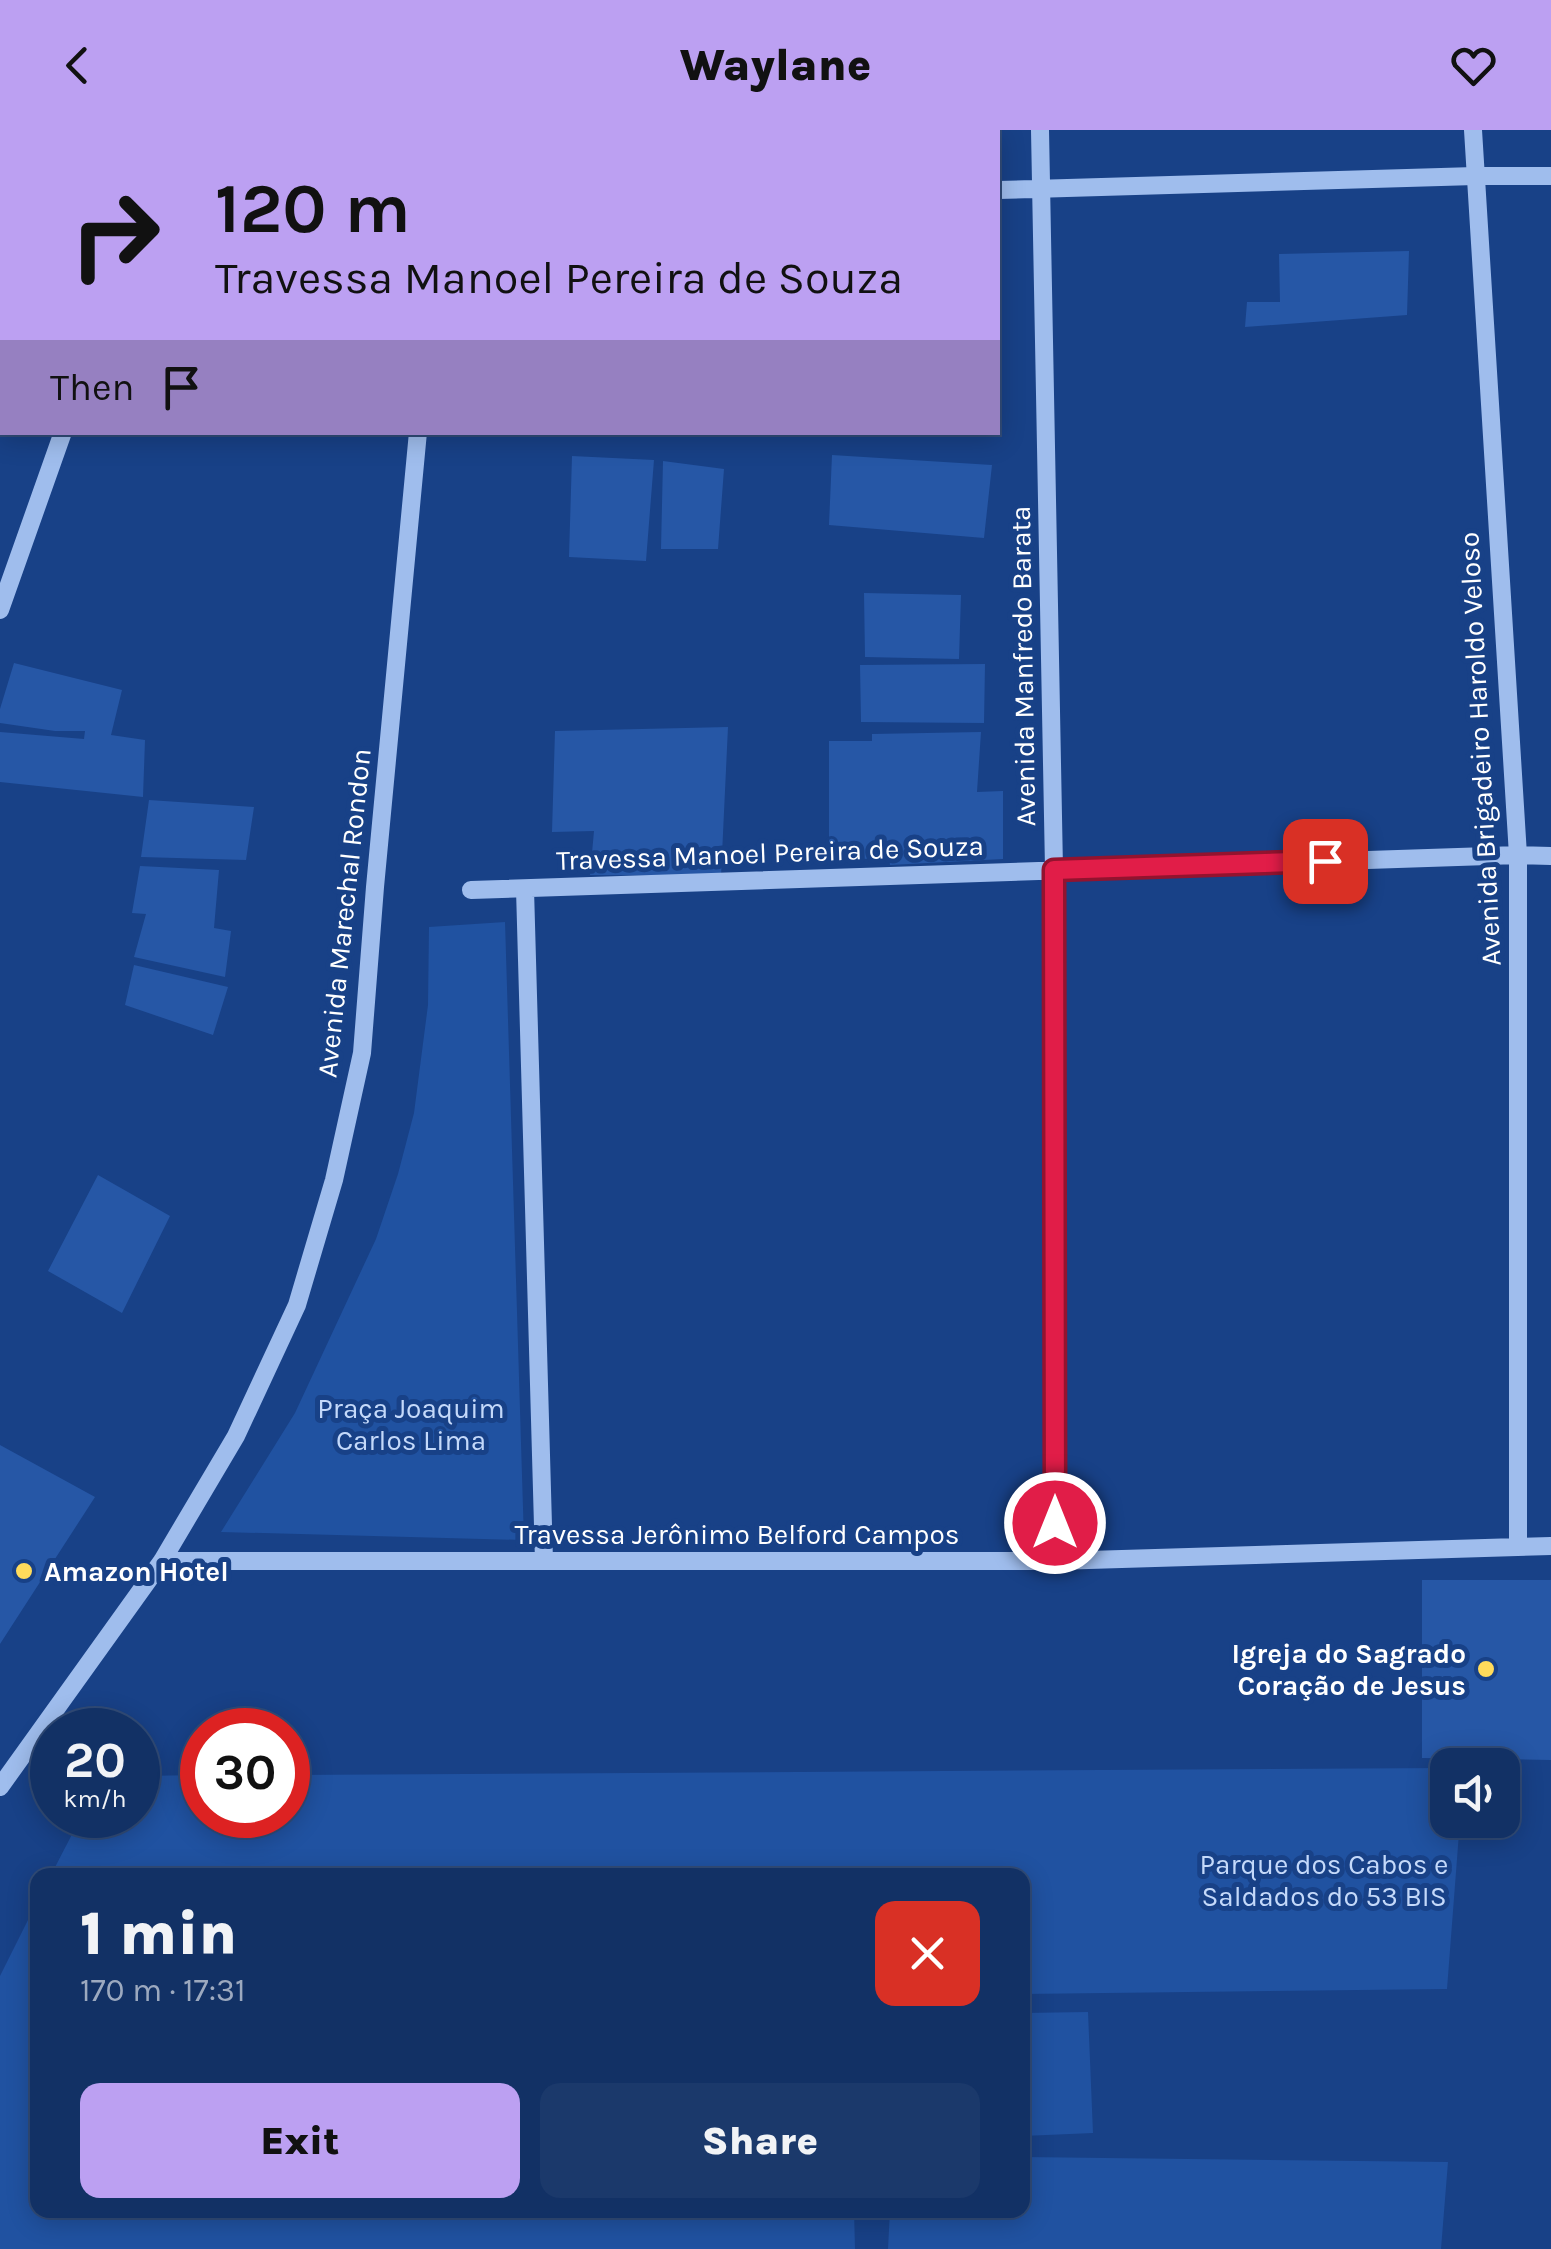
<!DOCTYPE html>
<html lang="en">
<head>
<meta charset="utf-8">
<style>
	body { margin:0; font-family:Karla,sans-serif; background:#1b396b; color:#f1f3f6; height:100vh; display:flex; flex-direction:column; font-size:38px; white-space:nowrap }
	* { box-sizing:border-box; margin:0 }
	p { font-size:32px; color:#9ca9bf }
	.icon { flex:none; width:55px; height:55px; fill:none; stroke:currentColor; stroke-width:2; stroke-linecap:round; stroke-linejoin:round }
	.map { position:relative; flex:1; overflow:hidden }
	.details { position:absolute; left:30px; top:1738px; width:1000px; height:350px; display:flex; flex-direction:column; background:#123165; border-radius:20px; box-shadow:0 5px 25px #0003,0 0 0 2px #314c79 }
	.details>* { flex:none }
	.hud { position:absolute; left:0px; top:0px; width:1000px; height:305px; box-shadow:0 5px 25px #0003,0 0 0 2px #314c79; background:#bca0f2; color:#111; overflow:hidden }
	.tools { position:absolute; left:1430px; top:1618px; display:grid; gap:20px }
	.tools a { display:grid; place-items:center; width:90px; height:90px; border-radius:20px; background:#123165; box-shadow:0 5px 25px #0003,0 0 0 2px #314c79; font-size:50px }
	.speed { position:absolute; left:30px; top:1578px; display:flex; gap:20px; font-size:50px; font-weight:700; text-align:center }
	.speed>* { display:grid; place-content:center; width:130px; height:130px; border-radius:50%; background:#123165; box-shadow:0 5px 25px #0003,0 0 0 2px #314c79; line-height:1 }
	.speed small { font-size:25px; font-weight:400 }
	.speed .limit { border:15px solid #d22; background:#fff; color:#111 }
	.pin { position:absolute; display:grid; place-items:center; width:85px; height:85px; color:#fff; margin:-42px; border-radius:20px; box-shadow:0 5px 15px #0006 }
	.me { position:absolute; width:110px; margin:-55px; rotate:0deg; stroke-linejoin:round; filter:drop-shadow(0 0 8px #0008) }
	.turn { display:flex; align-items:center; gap:35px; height:210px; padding:0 50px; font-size:45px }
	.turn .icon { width:130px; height:130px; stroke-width:2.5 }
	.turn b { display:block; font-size:70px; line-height:85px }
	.then { display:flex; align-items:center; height:95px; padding:0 50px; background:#0003; gap:20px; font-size:38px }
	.round { display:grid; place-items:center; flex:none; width:105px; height:105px; border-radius:20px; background:#1b396b }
	.overview { display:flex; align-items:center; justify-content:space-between; height:170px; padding:0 50px }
	h1 { font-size:60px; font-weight:800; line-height:75px }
	.action { display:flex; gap:20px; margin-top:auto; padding:20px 50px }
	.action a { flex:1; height:115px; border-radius:20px; background:#bca0f2; color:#111; font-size:40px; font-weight:800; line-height:115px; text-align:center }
	.action a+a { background:#1b396b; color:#f1f3f6 }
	header { display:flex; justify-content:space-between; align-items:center; height:130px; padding:0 50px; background:#bca0f2; color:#111; font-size:45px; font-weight:800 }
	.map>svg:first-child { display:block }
	.green { fill:#2052a1 }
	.building { fill:#2657a6 }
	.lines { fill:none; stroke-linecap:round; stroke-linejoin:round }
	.minor { stroke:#9fbded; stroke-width:18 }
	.route-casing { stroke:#92132f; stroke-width:25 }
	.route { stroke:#e11d48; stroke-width:18 }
	.poi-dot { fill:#ffdb5b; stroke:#184187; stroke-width:4 }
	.labels { text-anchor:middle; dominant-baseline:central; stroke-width:10; stroke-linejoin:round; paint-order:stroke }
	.street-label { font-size:28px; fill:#fff; stroke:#184187 }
	.park-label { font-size:28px; fill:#c4d9fa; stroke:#184187 }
	.poi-label { font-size:28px; font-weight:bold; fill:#fff; stroke:#184187; text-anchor:start }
</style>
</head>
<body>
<header><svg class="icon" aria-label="back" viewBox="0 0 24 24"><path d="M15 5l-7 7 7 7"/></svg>Waylane<svg class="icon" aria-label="heart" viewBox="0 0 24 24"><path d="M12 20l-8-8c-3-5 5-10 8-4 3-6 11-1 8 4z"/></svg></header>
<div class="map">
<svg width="1551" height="2119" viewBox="0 0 1551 2119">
	<rect width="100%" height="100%" fill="#184187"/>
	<path class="green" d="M505,792L524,1410L221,1402L295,1283L376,1109L398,1044L414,983L428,875L429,797Z
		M1447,1638L1448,1690H1460L1447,1859L1023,1864L1022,1745H51L82,1685H138V1646L202,1645V1685H288V1645Z
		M37,1772L38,2080H854L855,2119H0V1846Z
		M1088,1882L1093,2003L1023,2006V1883Z
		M1023,2027L1448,2032L1441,2119H888L890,2080H1022Z"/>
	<path class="building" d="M1409,121L1407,185L1245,197L1247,172H1280L1279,124Z
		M832,325L992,335L984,408L829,395Z
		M572,326L654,330L646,431L569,427Z
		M663,331L724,339L718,419H661Z
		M864,463L961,465L959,529L865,527Z
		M14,533L122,560L111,605L145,610L143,667L0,652V602L84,609L85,601H55L0,593V579Z
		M985,534L984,593L861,592L860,535Z
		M728,597L721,746L590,745L594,701L552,702L555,601Z
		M981,602L977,662L1003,661V729L890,735L889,728L829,730V611H872V604Z
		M149,670L254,677L246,730L141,727Z
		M140,736L219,740L214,798L231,801L225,847L134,827L146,784L132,783Z
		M134,835L228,857L213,905L125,875Z
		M98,1045L170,1086L122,1183L48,1141Z
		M0,1315L95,1367L0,1514Z
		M1422,1450H1551V1630L1422,1628Z"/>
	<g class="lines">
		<path class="minor" d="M1040,0L1054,739L1055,1431
			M1473,0L1518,725V1417
			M442,2V0
			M998,60L1475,46H1551
			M0,73H2
			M0,480L63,302
			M525,759L544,1431
			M471,760L1518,725L1551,726
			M162,1431H1055L1551,1416
			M0,1657L162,1431L236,1306L297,1175L334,1050L362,923L375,757L418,302"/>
	</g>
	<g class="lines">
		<defs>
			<path id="route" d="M1055,1393L1054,740L1325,731"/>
		</defs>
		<use href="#route" class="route-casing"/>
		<use href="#route" class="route"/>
	</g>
	<g class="poi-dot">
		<circle cx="24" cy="1441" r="10"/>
		<circle cx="1486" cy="1539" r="10"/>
	</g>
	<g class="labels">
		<g class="street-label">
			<text transform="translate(1023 536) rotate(-91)">Avenida Manfredo Barata</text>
			<text transform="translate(1480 619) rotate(-93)">Avenida Brigadeiro Haroldo Veloso</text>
			<text transform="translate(770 723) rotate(-2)">Travessa Manoel Pereira de Souza</text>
			<text transform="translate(344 783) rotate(-84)">Avenida Marechal Rondon</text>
			<text x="737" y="1404">Travessa Jerônimo Belford Campos</text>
		</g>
		<g class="park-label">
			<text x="411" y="1278">Praça Joaquim<tspan x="411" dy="32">Carlos Lima</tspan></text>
			<text x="1324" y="1734">Parque dos Cabos e<tspan x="1324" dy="32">Saldados do 53 BIS</tspan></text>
		</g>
		<g class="poi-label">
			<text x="44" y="1441">Amazon Hotel</text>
			<text x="1466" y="1523" text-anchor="end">Igreja do Sagrado<tspan x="1466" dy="32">Coração de Jesus</tspan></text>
		</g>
	</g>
</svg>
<div class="tools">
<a><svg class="icon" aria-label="sound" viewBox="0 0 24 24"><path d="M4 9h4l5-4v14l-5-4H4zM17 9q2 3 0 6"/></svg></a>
</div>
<div class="speed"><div>20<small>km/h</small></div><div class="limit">30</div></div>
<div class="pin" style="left:1325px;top:731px;background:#d93025"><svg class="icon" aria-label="arrive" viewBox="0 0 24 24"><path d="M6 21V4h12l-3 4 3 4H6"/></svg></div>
<svg class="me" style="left:1055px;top:1393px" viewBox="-20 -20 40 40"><circle r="17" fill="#e11d48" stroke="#fff" stroke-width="3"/><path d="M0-11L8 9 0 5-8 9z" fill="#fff"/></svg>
<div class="hud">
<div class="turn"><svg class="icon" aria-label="right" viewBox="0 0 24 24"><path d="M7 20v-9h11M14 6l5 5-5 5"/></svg><div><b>120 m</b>Travessa Manoel Pereira de Souza</div></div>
<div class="then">Then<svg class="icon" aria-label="arrive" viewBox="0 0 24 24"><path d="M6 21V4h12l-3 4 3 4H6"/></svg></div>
</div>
<section class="details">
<div class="overview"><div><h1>1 min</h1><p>170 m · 17:31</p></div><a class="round" style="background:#d93025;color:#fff"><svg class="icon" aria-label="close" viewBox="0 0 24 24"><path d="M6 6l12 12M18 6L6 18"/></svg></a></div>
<div class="action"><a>Exit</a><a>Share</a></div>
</section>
</div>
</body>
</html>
